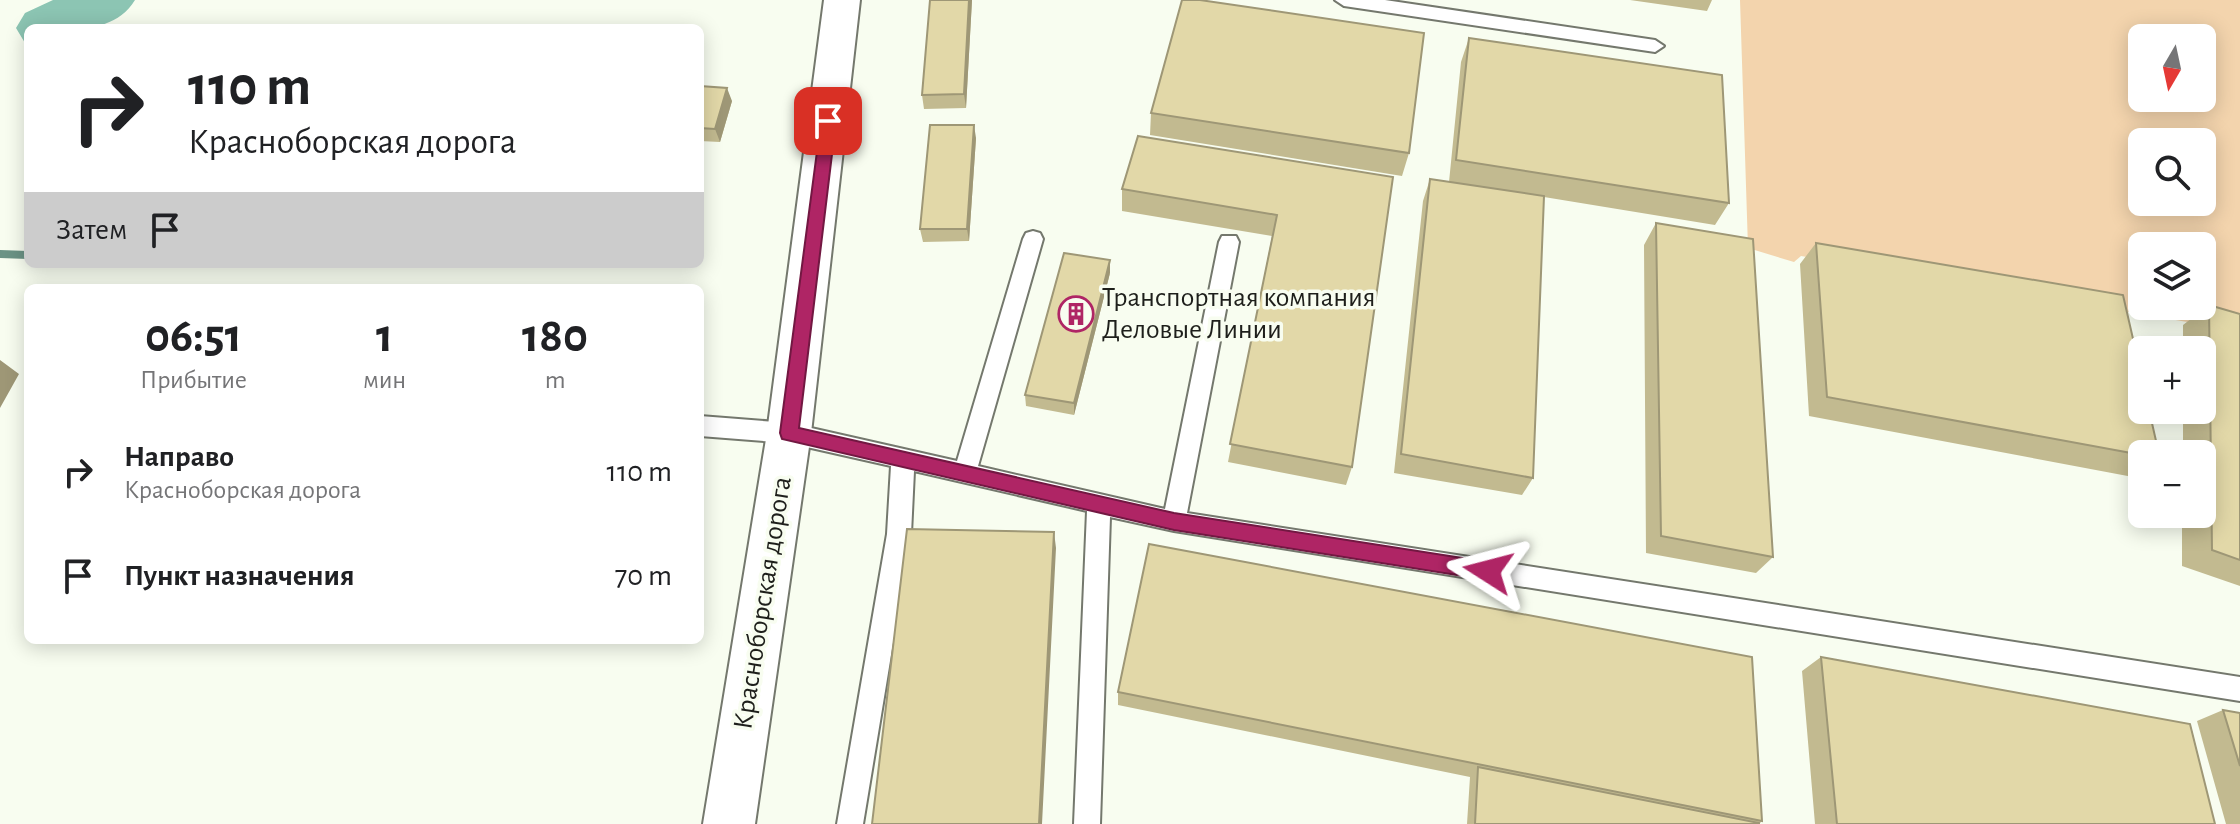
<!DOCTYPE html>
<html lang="ru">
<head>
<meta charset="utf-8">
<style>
	body { margin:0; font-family:"Alegreya Sans",sans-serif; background:#f6f6f6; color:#202124; height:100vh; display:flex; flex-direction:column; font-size:30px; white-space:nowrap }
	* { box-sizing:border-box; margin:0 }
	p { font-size:26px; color:#757577 }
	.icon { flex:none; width:44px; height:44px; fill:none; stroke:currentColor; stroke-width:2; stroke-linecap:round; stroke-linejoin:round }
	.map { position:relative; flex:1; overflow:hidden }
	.drawer { position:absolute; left:24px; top:284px; width:680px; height:360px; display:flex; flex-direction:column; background:#fff; border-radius:12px; box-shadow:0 4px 20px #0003 }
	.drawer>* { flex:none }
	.banner { position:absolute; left:24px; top:24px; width:680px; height:244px; border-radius:12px; box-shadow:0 4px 20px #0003; background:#fff; color:#202124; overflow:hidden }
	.needle { width:52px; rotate:189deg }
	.controls { position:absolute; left:2128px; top:24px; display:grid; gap:16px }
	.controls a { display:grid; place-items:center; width:88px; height:88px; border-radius:12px; background:#fff; box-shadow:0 4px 20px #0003; font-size:40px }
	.pin { position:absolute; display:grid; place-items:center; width:68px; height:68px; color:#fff; margin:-34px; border-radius:16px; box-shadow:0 4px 12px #0006 }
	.me { position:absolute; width:88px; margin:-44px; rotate:279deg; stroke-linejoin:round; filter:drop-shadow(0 0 6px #0008) }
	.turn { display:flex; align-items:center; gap:28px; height:168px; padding:0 32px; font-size:36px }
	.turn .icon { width:104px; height:104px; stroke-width:2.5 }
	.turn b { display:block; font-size:56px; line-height:68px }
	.then { display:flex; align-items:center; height:76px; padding:0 32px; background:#0003; gap:16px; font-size:30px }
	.eta { display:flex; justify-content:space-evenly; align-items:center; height:136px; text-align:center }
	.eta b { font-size:48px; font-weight:700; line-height:56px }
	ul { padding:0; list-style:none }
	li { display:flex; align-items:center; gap:24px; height:104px; padding:0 32px }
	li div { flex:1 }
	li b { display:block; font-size:30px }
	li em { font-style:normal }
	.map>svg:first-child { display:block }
	.green { fill:#f3d4ad; fill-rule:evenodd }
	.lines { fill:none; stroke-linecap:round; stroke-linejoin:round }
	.stream { fill:#6b9385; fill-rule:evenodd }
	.river { fill:#8cc5b3; fill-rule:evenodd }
	.service-casing { stroke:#74786d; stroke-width:4 }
	.tertiary-casing { stroke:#74786d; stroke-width:4 }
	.service { fill:#fff; fill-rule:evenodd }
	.tertiary { fill:#fff; fill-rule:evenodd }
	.wall { fill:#c2ba90 }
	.shaded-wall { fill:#9e9776 }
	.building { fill:#e2d8a8; stroke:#9e9776; stroke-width:2 }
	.route { fill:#af2565; stroke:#721842; stroke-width:2 }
	.labels { text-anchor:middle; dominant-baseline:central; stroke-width:7; stroke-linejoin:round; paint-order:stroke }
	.poi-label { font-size:28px; fill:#1e1f1b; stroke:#f8fdf0; text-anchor:start }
	.street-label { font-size:28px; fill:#1e1f1b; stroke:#f8fdf0 }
</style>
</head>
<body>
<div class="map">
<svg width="2240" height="824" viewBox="0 0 2240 824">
	<rect width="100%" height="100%" fill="#f8fdf0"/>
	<path class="green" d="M1740,0H2240V331L1801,256L1794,262L1748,248ZM2142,38H2202V98H2142ZM2142,142H2202V202H2142ZM2142,246H2202V306H2142Z"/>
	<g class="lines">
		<path class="stream" d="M0,250L28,251V259L0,258Z"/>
		<path class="river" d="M53,0H135C112,37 66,28 28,28V44L25,43L16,28L25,13Z"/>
		<defs>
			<path id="service" d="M1335,0H1385L1655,40L1664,46L1655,52L1344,6Z
				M1033,231L1040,233L1043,239L978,466L1165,509L1219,242L1222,236H1236L1239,242L1187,513L2240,677V701L1174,531L1110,517L1100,824H1074L1087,511L914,471L911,534L863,824H837L887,534L891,466L789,443L700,436V416L789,423L957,461L1023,239L1026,233Z"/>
			<path id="tertiary" d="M824,0H860L811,433L755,824H703L767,433Z"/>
		</defs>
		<use href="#service" class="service-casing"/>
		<use href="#tertiary" class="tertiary-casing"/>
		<use href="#service" class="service"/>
		<use href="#tertiary" class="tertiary"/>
	</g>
	<path class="wall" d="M930,0H972L966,108L924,109L922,95Z
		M1630,0H1712L1707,11Z
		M1469,38L1729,203L1715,225L1544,197L1533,478L1522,495L1394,473L1423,201L1430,179L1449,182L1461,62Z
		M700,86L732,101L720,142L700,141Z
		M1151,113L1409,153L1402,176L1150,135Z
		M976,138L969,241L923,242L920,229Z
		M1393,177L1352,467L1346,485L1228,462L1272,236L1122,211V189Z
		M1656,223L1773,557L1756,573L1646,553L1644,245Z
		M1816,243L2142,454V471L2133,477L1809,416L1800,264Z
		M1110,273L1074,415L1026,406L1025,395Z
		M2209,305L2240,314V586L2182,566V514H2202V454H2183V410H2202V350H2183V325Z
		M1821,657L2215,824H1815L1802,671Z
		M1118,692L1762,821L1759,824H1467L1470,777L1118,705Z
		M2223,710L2240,713V824H2226L2197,721Z"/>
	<path class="shaded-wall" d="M969,0H972L966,108L964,94Z
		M727,88L732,101L720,142L715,129Z
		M974,125L976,138L969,241L967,229Z
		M1110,260V273L1074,415V403Z
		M0,360L19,374L0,408Z
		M1054,532L1056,548L1042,824H1039Z"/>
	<path class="building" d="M930,0H969L964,94L922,95Z
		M1182,0H1200L1424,33L1409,153L1151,113Z
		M1469,38L1722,75L1729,203L1456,160Z
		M700,86L727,88L715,129L700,128Z
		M930,125H974L967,229H920Z
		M1138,136L1393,177L1352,467L1230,444L1277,215L1122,189Z
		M1430,179L1544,196L1533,478L1401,454Z
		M1656,223L1753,239L1773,557L1661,536Z
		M1816,243L2123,295L2142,378V410H2149L2159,454H2142V455L1827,397Z
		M1064,253L1110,260L1074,403L1025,395Z
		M2209,305L2240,314V560L2212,550Z
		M907,529L1054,532L1039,824H872Z
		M1149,544L1752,657L1762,821L1118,692Z
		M1821,657L2190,724L2215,824H1837Z
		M2223,710L2240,713V766Z
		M1478,767L1759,823V824H1475Z"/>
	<path class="route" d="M828,116L836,121L799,428L1174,513L1488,562L1495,564L1497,571L1495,577L1488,580L1174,530L782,439L780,433L821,121Z"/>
	<defs>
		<symbol id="building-ring" viewBox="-11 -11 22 22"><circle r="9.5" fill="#f8fdf0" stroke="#af2565" stroke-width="1.5"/><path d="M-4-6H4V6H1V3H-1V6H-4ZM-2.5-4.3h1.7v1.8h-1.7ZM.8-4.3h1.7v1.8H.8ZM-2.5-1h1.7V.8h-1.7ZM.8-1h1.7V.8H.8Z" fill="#af2565"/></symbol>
	</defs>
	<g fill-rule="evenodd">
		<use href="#building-ring" x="1056" y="294" width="40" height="40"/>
	</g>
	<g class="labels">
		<g class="poi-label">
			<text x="1102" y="298">Транспортная компания<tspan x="1102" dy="32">Деловые Линии</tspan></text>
		</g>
		<g class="street-label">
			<text transform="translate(763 603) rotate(-81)">Красноборская дорога</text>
		</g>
	</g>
</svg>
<div class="controls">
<a><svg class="needle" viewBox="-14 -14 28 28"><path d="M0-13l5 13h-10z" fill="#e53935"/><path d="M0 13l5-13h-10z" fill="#757577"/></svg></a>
<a><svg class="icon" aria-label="search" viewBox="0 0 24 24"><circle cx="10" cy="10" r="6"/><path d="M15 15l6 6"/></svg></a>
<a><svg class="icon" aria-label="layers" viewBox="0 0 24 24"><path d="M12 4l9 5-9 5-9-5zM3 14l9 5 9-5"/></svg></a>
<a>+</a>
<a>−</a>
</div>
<div class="pin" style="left:828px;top:121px;background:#d93025"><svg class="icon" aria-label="arrive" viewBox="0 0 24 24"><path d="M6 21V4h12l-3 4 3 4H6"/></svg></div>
<svg class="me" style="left:1488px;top:571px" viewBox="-20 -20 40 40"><path d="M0-17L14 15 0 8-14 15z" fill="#af2565" stroke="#fff" stroke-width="4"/></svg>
<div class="banner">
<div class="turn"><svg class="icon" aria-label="right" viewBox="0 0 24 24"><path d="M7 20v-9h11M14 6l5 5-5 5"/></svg><div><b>110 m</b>Красноборская дорога</div></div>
<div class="then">Затем<svg class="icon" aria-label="arrive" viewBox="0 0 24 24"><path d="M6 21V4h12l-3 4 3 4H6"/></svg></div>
</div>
<section class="drawer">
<div class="eta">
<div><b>06:51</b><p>Прибытие</p></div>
<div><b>1</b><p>мин</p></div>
<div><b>180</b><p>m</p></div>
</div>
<ul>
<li><svg class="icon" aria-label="right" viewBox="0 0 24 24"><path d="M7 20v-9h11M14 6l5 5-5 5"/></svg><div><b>Направо</b><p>Красноборская дорога</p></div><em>110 m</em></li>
<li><svg class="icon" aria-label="arrive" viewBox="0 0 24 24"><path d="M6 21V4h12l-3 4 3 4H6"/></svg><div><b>Пункт назначения</b></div><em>70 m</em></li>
</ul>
</section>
</div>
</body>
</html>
